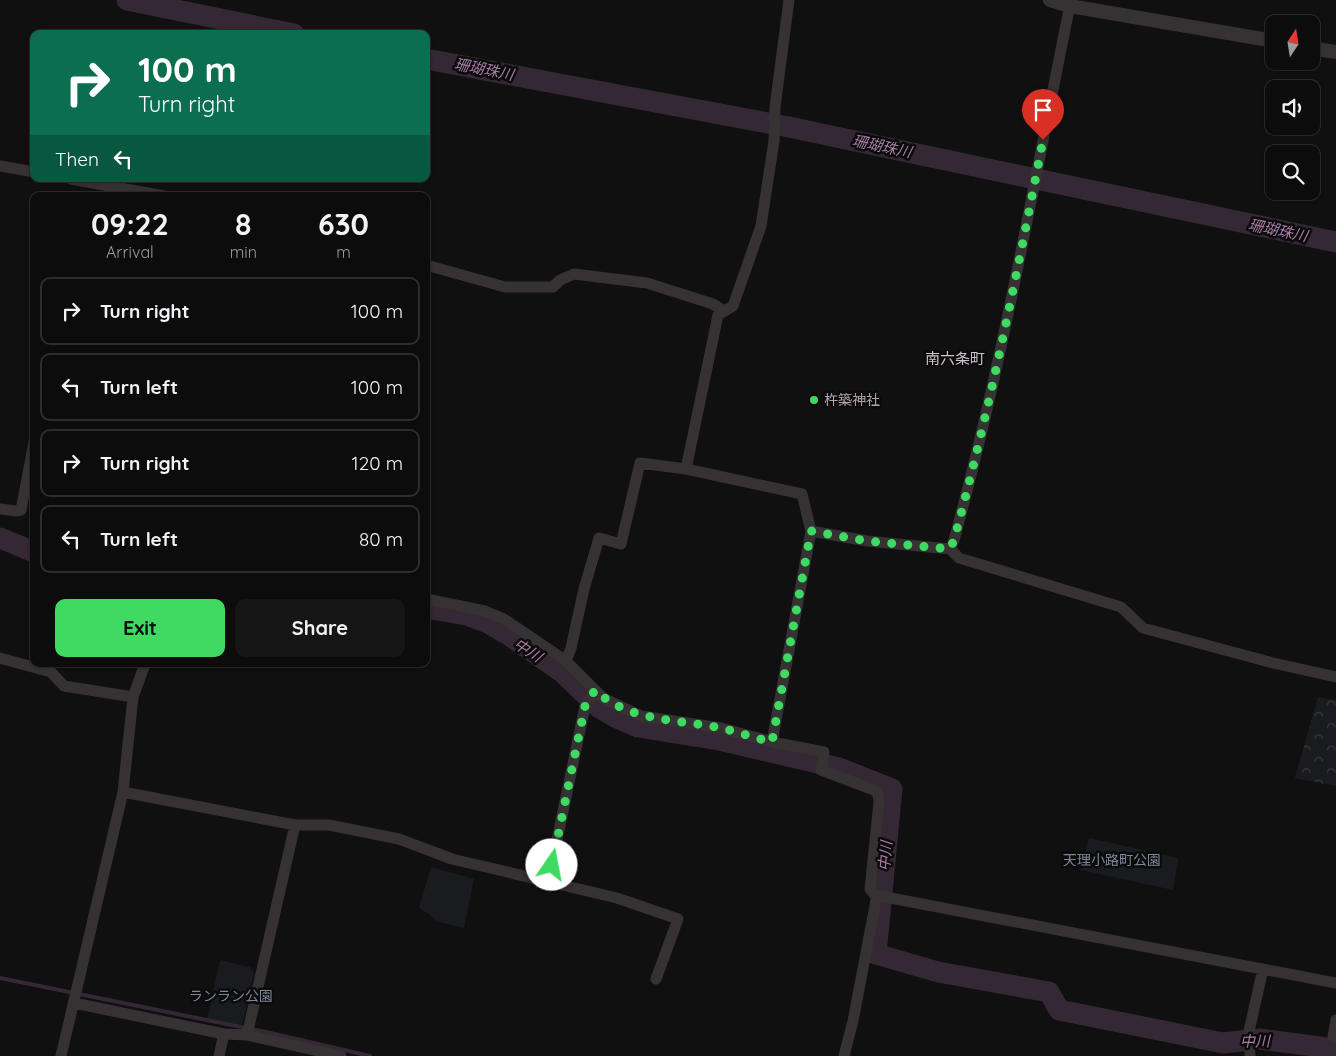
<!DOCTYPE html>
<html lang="en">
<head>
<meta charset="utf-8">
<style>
	body { margin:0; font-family:Quicksand,"Noto Sans JP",sans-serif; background:#161516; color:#f1f3f6; height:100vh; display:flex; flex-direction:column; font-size:19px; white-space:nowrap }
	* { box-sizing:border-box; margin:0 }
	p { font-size:16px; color:#9a9b9d }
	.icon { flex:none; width:28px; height:28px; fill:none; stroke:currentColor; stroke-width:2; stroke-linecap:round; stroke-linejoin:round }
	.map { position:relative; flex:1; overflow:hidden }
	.panel { position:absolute; left:30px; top:192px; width:400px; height:475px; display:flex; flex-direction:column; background:#0d0c0d; border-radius:10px; box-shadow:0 1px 4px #0004,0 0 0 1px #2d2c2e }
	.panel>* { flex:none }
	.guide { position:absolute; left:30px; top:30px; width:400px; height:152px; border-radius:10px; box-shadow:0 1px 4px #0004,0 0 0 1px #2d2c2e; background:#0b6e4f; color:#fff; overflow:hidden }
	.needle { width:32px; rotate:12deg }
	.controls { position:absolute; left:1265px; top:15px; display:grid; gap:10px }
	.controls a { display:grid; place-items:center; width:55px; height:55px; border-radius:10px; background:#0d0c0d; box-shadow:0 1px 4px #0004,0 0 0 1px #2d2c2e; font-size:25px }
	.pin { position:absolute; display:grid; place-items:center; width:42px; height:42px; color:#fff; margin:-51px -21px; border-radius:50% 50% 50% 0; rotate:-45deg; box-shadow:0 0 5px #0007 }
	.pin .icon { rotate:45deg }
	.me { position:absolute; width:55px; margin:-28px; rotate:12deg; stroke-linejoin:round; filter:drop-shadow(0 0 4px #0008) }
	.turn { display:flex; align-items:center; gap:18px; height:105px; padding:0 25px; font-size:22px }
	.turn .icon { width:65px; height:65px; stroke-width:2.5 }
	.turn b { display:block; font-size:35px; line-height:42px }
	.then { display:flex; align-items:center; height:48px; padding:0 25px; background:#0003; gap:10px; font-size:19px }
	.eta { display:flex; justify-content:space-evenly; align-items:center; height:85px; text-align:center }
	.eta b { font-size:30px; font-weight:800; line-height:35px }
	.primary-button { display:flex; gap:10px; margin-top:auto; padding:10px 25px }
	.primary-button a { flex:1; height:58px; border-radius:10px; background:#3fda61; color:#111; font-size:20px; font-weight:800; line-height:58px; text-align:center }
	.primary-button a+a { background:#161516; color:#f1f3f6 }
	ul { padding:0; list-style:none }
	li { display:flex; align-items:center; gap:15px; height:68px; margin:0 10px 8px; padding:0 15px; border:2px solid #2d2c2e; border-radius:10px }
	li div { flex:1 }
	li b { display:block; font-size:19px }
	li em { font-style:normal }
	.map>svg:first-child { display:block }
	.green { fill:#1a1b1e }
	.forest { fill:url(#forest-crowns) }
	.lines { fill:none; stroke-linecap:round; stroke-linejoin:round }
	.stream { stroke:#332833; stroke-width:4 }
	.river { stroke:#332833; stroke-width:21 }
	.minor { stroke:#363234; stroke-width:11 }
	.tertiary { stroke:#363234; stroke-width:14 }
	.route { stroke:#3fda61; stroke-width:9; stroke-dasharray:0 16.2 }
	.poi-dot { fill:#3fda61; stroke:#0c0b0c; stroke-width:2 }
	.labels { text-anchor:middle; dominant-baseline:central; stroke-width:5; stroke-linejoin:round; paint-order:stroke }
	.poi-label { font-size:14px; fill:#b0a3ad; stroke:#0c0b0c; text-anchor:start }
	.park-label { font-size:14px; fill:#7c8799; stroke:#0c0b0c }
	.water-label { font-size:15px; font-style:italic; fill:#a87da7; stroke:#0c0b0c }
	.neighbourhood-label { font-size:15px; fill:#cdc3ca; stroke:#0c0b0c }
</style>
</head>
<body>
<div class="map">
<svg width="1336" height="1056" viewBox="0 0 1336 1056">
	<defs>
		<pattern id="forest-crowns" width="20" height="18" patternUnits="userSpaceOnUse" patternTransform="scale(1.25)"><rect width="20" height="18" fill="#1a1b1e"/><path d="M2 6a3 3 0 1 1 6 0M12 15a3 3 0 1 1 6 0" fill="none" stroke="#39393c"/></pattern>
	</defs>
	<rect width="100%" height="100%" fill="#111011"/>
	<path class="green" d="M1089,838L1178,858L1173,890L1081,870Z
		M431,867L474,879L464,928L435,921L429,914L419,908Z
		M220,960L250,967L254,974L242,1025L207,1019Z"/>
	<path class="forest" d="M1318,697L1336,700V786L1295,778Z"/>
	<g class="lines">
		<path class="stream" d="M0,978L266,1032L370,1056"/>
		<path class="river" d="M127,0L294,34
			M426,59L784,126L1336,242
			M0,538L34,552
			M426,608L466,615L488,623L510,636L562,672L598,707L615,717L638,727L719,740L839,768L892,789L876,954L938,972L1049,992L1059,1010L1223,1043L1260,1039L1336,1049"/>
		<path class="minor" d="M0,166L34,172
			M71,179L164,196
			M426,265L505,287H553L560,280L574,274L647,283L713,304L724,311
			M686,469L718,315L733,306L761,226L774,141L775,107L789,0
			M0,509L16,511L21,510L34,442
			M811,531L867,541L950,549L959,558L1121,607L1143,628L1273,663L1336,677
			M950,549L954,540C1003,362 1034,181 1071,0
			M426,599L485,611L504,619L566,661L603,698L641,716L721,728L772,742L824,752L821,770L874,790L878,794L879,802L870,889L875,895L1336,983
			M0,658L51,672L64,686L133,697
			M566,661L571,648L584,589L599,538L621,544L640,463L686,469L802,494L811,531L772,742
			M123,792L295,825H329L399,839L452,859L617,898L678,919L656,979
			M548,883L585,706L595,690
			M74,1003L224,1034L247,1035L341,1056
			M1336,1020L1333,1037H1336
			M247,1035L295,825
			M61,1056L123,792L133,697L145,664
			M219,1056L224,1034
			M844,1056L853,1021L877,895
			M1250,1056L1249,1031L1263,969"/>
		<path class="tertiary" d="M1050,0L1070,6L1274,41
			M1311,48L1336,52"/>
	</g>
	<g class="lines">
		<path class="route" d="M552,865L585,706L595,690C629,722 677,719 721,728C738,732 755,738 772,742L811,531L867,541L950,549L954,540C990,408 1017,274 1043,140"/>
	</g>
	<circle class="poi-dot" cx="814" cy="400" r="5"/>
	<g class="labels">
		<g class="poi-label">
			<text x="824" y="400">杵築神社</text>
		</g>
		<g class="park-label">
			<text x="1112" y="860">天理小路町公園</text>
			<text x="231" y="996">ランラン公園</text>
		</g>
		<g class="water-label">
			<text transform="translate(484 69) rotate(11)">珊瑚珠川</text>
			<text transform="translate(882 146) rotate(12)">珊瑚珠川</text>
			<text transform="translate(1278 230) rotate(12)">珊瑚珠川</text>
			<text transform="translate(528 650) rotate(33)">中川</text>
			<text transform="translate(885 856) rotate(-85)">中川</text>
			<text transform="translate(1255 1041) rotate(-1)">中川</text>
		</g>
		<g class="neighbourhood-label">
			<text x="955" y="358">南六条町</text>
		</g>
	</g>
</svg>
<div class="controls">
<a><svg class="needle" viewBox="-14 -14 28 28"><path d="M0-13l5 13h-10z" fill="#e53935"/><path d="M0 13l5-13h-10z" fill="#9a9b9d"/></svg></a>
<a><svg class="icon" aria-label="sound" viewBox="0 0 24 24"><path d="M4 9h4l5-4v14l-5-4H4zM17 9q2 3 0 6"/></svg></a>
<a><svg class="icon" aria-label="search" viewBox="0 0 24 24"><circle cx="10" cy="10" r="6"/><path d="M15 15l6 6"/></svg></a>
</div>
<div class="pin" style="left:1043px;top:140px;background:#d93025"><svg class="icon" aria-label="arrive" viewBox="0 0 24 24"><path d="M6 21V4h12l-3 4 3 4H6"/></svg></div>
<svg class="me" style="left:552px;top:865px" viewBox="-20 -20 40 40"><circle r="19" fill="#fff"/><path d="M0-13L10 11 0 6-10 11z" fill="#3fda61"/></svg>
<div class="guide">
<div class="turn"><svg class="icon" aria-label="right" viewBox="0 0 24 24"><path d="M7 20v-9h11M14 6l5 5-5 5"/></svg><div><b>100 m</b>Turn right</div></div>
<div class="then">Then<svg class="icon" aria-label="left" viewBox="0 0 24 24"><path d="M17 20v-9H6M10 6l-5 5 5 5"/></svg></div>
</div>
<section class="panel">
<div class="eta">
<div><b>09:22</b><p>Arrival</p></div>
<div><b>8</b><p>min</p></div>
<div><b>630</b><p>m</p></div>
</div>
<ul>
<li><svg class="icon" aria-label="right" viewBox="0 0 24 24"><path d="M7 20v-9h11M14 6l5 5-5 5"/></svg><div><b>Turn right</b></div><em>100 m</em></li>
<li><svg class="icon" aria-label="left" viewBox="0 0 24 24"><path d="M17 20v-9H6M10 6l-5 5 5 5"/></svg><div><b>Turn left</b></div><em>100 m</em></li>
<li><svg class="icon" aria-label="right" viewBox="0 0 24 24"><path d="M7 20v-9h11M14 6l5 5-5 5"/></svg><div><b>Turn right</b></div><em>120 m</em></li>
<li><svg class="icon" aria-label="left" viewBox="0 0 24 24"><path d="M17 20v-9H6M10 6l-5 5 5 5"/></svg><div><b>Turn left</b></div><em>80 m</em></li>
</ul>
<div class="primary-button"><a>Exit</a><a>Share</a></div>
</section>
</div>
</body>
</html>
